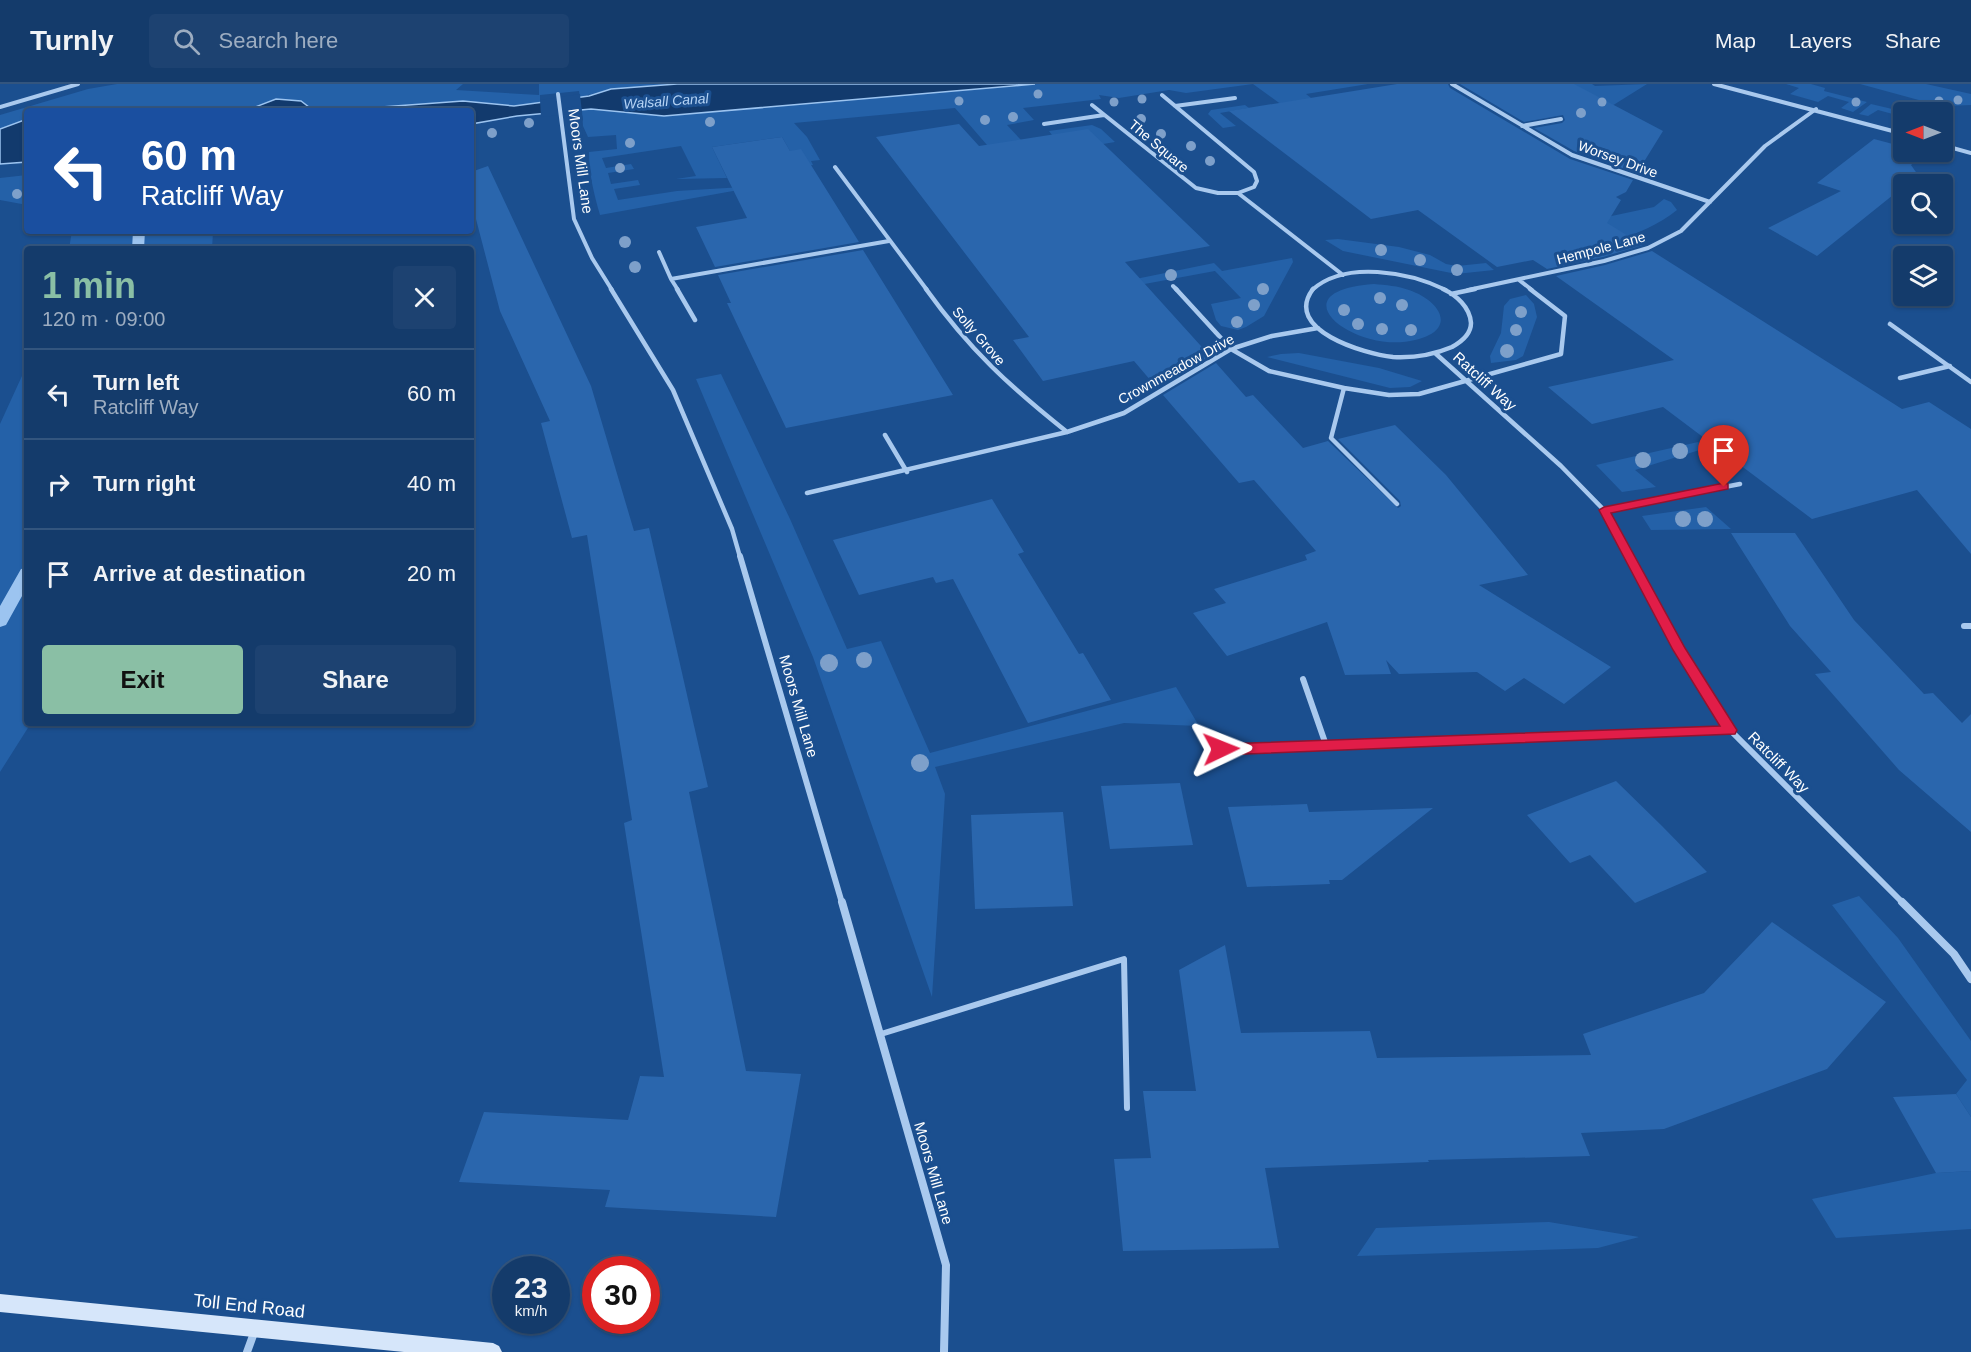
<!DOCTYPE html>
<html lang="en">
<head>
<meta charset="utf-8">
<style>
	body { margin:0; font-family:Arial,sans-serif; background:#1d4271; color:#f1f3f6; height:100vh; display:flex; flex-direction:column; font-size:22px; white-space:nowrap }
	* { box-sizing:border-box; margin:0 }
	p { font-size:20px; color:#9dadc1 }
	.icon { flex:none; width:33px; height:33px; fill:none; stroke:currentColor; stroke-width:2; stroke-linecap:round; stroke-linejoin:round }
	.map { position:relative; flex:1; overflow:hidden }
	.panel { position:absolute; left:24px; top:162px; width:450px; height:480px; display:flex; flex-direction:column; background:#143b6b; border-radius:6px; box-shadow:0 2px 4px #0004,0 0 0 2px #33557e }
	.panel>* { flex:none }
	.hud { position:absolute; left:24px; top:24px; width:450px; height:126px; border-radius:6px; box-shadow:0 2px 4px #0004,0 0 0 2px #33557e; background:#1a4fa0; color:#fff; overflow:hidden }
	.needle { width:39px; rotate:270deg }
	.tools { position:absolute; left:1893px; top:18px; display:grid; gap:12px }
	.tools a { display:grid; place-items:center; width:60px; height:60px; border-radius:6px; background:#143b6b; box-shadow:0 2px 4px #0004,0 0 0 2px #33557e; font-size:30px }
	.speed { position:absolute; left:492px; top:1172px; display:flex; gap:12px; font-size:30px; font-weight:700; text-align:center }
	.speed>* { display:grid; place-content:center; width:78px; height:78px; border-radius:50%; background:#143b6b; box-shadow:0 2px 4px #0004,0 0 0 2px #33557e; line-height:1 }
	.speed small { font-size:15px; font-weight:400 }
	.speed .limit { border:9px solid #d22; background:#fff; color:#111 }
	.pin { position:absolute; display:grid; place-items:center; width:51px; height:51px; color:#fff; margin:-62px -26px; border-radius:50% 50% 50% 0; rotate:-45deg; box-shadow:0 0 6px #0007 }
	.pin .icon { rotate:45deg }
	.me { position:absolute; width:66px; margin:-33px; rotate:88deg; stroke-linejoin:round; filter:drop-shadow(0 0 4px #0008) }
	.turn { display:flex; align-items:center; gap:21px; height:126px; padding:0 18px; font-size:27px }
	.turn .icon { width:78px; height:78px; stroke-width:2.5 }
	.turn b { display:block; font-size:42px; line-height:51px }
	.round { display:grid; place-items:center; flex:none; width:63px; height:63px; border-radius:6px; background:#1d4271 }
	.head { display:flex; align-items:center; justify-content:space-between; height:102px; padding:0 18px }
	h1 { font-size:36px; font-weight:600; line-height:45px; color:#8abfa5 }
	.cta { display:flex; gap:12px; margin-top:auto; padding:12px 18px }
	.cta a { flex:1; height:69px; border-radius:6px; background:#8abfa5; color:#111; font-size:24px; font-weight:600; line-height:69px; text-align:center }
	.cta a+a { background:#1d4271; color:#f1f3f6 }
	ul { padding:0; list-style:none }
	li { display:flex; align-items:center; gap:18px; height:90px; padding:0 18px; border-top:2px solid #33557e }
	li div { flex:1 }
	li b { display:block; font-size:22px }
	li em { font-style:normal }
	header { display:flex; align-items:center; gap:36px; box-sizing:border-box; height:84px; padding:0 30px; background:#143b6b; border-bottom:2px solid #33557e }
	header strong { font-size:28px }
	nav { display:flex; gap:33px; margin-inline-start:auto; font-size:21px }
	.search { width:420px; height:54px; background:#1d4271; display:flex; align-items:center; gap:15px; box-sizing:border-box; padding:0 21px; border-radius:6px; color:#9dadc1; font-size:22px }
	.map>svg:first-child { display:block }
	.green { fill:#2461a8 }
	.water { fill:#123a6d; stroke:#9cc4f0; stroke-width:1.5 }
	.pier { fill:#1b4f8f }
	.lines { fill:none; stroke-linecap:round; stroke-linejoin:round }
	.stream { fill:#9cc4f0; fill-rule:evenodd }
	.building { fill:#2a66ad }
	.lane { stroke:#a9c9ee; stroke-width:6 }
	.street-far3 { stroke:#a9c9ee; stroke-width:4 }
	.street-far2 { stroke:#a9c9ee; stroke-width:4.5 }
	.street-far1 { stroke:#a9c9ee; stroke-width:6 }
	.street { stroke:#a9c9ee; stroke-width:8 }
	.secondary { fill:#d6e6fa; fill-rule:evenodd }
	.tree { fill:#7ea0ca }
	.route { fill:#e11d48; stroke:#92132f; stroke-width:1.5 }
	.labels { text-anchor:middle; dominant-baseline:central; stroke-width:6; stroke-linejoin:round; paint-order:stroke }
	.far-water-label { font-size:14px; font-style:italic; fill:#b5d3f5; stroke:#1b4f8f }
	.far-street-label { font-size:14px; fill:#fff; stroke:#1b4f8f }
	.street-label { font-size:15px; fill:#fff; stroke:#1b4f8f }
	.near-street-label { font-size:18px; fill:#fff; stroke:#1b4f8f }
</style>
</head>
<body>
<header>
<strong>Turnly</strong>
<div class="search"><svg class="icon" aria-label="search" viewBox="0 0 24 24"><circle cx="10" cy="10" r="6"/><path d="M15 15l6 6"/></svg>Search here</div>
<nav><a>Map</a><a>Layers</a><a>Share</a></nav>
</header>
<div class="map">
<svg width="1971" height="1268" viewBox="0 0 1971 1268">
	<rect width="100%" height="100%" fill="#1b4f8f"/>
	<path class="green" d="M117,0H463L456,6L539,11V0H677L611,5L580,13L579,7L540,11V19L443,27H96L65,22L50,27H27V39L0,51V31L88,5Z
		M1035,0H1368L1306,10L1328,27L1297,32L1253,0L1186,9L1169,6L1119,14L1099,11L1101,15L1023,24L1034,36L1007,41L1035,71L1000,76L955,24L794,39L807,53L820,76L811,77L813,81L799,83L782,53L712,63L727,94L676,95L696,92L681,62L602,74L606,84L631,80L634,85L608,89L611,100L638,96L640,101L614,105L618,116L677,107L743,103L744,105L600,131C594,110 589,90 589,68L617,65L616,51L588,53L583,42L582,26L939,7Z
		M1492,0H1592L1595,2L1647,0L1583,40L1554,24Z
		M1786,0H1811L1825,4L1824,7L1867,18L1853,28L1841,24L1849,18L1828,12L1818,18L1790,10L1799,4Z
		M1860,0H1926L1971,10V21L1947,22L1934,28H1912L1926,18Z
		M1871,20L1905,28L1903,42L1891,39L1900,32L1878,26L1868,32L1859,30Z
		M1245,21L1249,24L1220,29L1236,42L1223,44L1208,30L1211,26Z
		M1092,41L1101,45L1115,58L1103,60L1052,51L1049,47Z
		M27,91V121L0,116V94Z
		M1664,115L1671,118L1677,126C1659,141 1637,149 1615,157L1588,137L1654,123Z
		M72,147H213V148L212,165H69Z
		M1338,155L1399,163L1430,171L1446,180L1457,182L1486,179L1494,186L1456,190L1343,167L1325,156Z
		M1292,174L1293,178L1264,232L1246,243L1238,246L1221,242L1216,236L1211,220L1241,214L1215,187L1112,206L1121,198L1214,179L1222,187Z
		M1374,200C1386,201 1398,202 1409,206C1441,217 1458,246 1415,256C1355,271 1273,207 1374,200Z
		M1526,211L1534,220L1537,233L1523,272L1516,276L1491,279L1490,272L1501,249L1504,222L1510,215Z
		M1299,269L1379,284L1422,297L1410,303L1390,304L1267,273L1281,270Z
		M27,281V639H31L0,688V340Z
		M721,290L790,435L847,565L881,557L930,669L1176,603L1199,642L1124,639L935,683L945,710L932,913L813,573L696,295Z
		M1698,358L1706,364L1635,386L1656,403L1622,408L1596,381Z
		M1706,423L1731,445L1651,446L1642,432Z
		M1859,812L1898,854L1971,957V1033L1956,1010L1967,996L1832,821Z
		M1971,1087V1145L1836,1154L1812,1115L1936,1089Z
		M1549,1138L1639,1153L1598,1164L1357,1172L1376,1144Z"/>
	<path class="water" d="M677,0H1035L664,32L591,25L517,32L471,40V27H327L463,17L514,22L589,12L611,5Z
		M276,15L301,17L314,27H245Z
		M27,35V78L0,80V45Z"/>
	<path class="pier" d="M580,10L582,29L541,33L540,16Z"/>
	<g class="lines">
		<path class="stream" d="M133,147H145L144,165H132Z
			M27,484V503L6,541L0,543V522L21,485Z"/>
	</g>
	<path class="building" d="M1397,0H1448L1450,4L1570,75L1633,96L1626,108L1616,113L1621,116L1607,139L1643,161L1603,173L1547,185L1533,176L1497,183L1418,126L1371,135L1229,27Z
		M1460,0H1574L1663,47L1637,89L1574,67L1534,44L1562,39L1565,36L1563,31L1524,38Z
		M959,40L979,62L1088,45L1210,162L1125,178L1210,272L1157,304L1134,277L1043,297L1013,256L1029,253L876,53Z
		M782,53L790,67L801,65L859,158L715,183L696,143L747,134L712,63Z
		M1874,55L1904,63V68L1925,70L1911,81L1918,91L1817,172L1768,144L1841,107L1817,99Z
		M488,82L591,302L634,447L649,444L708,703L689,708L746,987L801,990L776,1133L605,1123L610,1106L459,1098L484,1028L628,1036L640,992L664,993L624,739L632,736L587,451L572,454L541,339L550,337L500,227L471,116V88Z
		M863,166L953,311L786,344L727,219H731L718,191Z
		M1652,167L1902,325L1929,318L1971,345V470L1917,406L1812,435L1663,323L1592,340L1548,303L1674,276L1556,192L1605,181Z
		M1216,279L1246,313L1253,311L1303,364L1328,357L1398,424L1401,422L1400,417L1338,355L1395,341L1446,391L1528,491L1479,501L1611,583L1564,620L1524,594L1505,607L1477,588L1399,590L1386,576L1391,590L1345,591L1327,538L1227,572L1193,529L1226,519L1214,505L1307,476L1305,471L1316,467L1254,396L1239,399L1163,311Z
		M992,415L1024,468L1018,470L1079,570L1083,569L1111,616L1028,639L953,495L936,499L933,493L859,511L833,456Z
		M1731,449H1795L1854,536L1924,610L1933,609L1962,639L1971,630V748L1899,686L1815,590L1831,588L1790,542Z
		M1616,697L1662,742L1707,788L1635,819L1590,771L1570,779L1527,731Z
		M1180,699L1193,761L1110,765L1101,702Z
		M1307,720L1309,728L1433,724L1342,796H1329L1330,800L1247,803L1228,723Z
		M1063,728L1073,822L975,825L971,731Z
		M1772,838L1886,918L1827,985L1664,1045L1581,1049L1590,1072L1428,1076L1429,1078L1265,1084L1279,1164L1123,1167L1114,1075L1151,1074L1143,1007H1196L1179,886L1225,861L1241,949L1370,947L1377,974L1591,971L1583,950L1704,909Z
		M1956,1010L1971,1033V1087L1936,1089L1893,1013Z"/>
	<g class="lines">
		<path class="lane" d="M881,950L1124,875L1127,1024"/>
		<path class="street-far3" d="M1452,0L1572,71L1710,118
			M1714,0L1904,50
			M558,10L574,135L592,174L612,206
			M1092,21L1196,104L1218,109H1238L1254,103L1257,97L1254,88L1162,11
			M1175,22L1235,14
			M0,23L78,0
			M1044,40L1104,31
			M1522,42L1561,35
			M1942,61L1971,69
			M835,83L927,206
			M1238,109L1343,191
			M659,168L671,195L889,157
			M671,195L678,206
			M1519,196L1532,206
			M1173,202L1177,206
			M1312,206C1345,176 1409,188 1446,206
			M1468,206L1604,177L1648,164L1681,147L1765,62L1816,25"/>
		<path class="street-far2" d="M611,205L673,306L732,445L740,473
			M677,205L695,236
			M926,205C969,265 1009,302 1067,348
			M1176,205L1231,265L1269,287L1344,304L1389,311L1419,310L1561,270L1565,232L1530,205
			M1313,205C1282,246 1365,270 1393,273C1413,274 1433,271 1452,263C1461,258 1471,251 1471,239C1470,223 1456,211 1443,205
			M1451,210L1475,205
			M1890,240L1971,298
			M1435,269L1561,382L1604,426L1630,473
			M1900,294L1950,282
			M1344,304L1331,354L1397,420
			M885,351L907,388
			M807,409L1067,348L1124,329L1231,265L1272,252L1318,244
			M1604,426L1740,400"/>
		<path class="street-far1" d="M740,472L842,819
			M1629,472L1680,566L1730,646L1903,819
			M1964,542H1971
			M1303,595L1326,661
			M1221,665L1730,646"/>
		<path class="street" d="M842,818L946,1181L944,1268
			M1902,818L1954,870L1971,895
			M247,1268L255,1246"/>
		<path class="secondary" d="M0,1210L493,1259L499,1262L502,1268H404L0,1228Z"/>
	</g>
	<g class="tree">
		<circle cx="1038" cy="10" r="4.5"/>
		<circle cx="1142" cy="15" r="4.5"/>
		<circle cx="1958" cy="16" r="4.5"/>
		<circle cx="959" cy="17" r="4.5"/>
		<circle cx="1939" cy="17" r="4.5"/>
		<circle cx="1114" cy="18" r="4.5"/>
		<circle cx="1602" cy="18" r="4.5"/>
		<circle cx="1856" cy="18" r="4.5"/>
		<circle cx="1581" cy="29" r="5"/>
		<circle cx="1013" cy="33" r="5"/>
		<circle cx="1141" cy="35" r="5"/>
		<circle cx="985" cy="36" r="5"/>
		<circle cx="710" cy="38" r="5"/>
		<circle cx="529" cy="39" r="5"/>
		<circle cx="492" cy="49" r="5"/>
		<circle cx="1161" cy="50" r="5"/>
		<circle cx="630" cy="59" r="5"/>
		<circle cx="1191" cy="62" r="5"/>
		<circle cx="1210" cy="77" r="5"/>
		<circle cx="620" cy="84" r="5"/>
		<circle cx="17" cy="110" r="5"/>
		<circle cx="625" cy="158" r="6"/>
		<circle cx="1381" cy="166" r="6"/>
		<circle cx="1420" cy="176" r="6"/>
		<circle cx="635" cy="183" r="6"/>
		<circle cx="1457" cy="186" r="6"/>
		<circle cx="1171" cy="191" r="6"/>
		<circle cx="1263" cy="205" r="6"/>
		<circle cx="1380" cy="214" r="6"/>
		<circle cx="1254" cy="221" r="6"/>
		<circle cx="1402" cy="221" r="6"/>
		<circle cx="1344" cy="226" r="6"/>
		<circle cx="1521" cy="228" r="6"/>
		<circle cx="1237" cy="238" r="6"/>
		<circle cx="1358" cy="240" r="6"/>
		<circle cx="1382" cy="245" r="6"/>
		<circle cx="1411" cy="246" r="6"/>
		<circle cx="1516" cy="246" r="6"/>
		<circle cx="1507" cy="267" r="7"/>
		<circle cx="1680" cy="367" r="8"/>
		<circle cx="1643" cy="376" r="8"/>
		<circle cx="1683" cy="435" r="8"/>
		<circle cx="1705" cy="435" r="8"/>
		<circle cx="864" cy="576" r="8"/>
		<circle cx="829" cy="579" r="9"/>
		<circle cx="920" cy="679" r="9"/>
	</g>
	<path class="route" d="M1724,399L1728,400V405L1611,429L1685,564L1735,643L1737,646L1735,650L1221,671L1214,665L1221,660L1720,642L1673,566L1599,426L1604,423Z"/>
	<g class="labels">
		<g class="far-water-label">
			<text transform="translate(666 17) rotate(-4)">Walsall Canal</text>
		</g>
		<g class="far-street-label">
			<text transform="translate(1159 62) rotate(40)">The Square</text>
			<text transform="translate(1618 75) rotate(20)">Worsey Drive</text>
			<text transform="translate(1601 164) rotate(-15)">Hempole Lane</text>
			<text transform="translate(979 252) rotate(49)">Solly Grove</text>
			<text transform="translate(1176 285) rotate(-29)">Crownmeadow Drive</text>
		</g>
		<g class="street-label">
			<text transform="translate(581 77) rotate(82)">Moors Mill Lane</text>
			<text transform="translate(1485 297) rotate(42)">Ratcliff Way</text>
			<text transform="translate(799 622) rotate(74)">Moors Mill Lane</text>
			<text transform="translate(1779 678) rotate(45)">Ratcliff Way</text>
			<text transform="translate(934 1089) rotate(74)">Moors Mill Lane</text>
		</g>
		<g class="near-street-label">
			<text transform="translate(249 1222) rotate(6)">Toll End Road</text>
		</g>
	</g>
</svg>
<div class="tools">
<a><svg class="needle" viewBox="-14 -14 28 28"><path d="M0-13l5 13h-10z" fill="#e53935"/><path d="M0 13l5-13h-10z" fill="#9dadc1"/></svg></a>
<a><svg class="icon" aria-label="search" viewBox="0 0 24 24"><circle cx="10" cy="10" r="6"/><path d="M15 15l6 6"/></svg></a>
<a><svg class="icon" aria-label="layers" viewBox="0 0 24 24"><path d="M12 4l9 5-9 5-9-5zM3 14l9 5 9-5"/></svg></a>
</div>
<div class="speed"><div>23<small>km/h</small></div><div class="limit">30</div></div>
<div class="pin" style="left:1724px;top:403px;background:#d93025"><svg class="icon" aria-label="arrive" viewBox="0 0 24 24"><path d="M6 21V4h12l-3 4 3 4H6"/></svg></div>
<svg class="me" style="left:1221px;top:665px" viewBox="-20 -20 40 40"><path d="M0-17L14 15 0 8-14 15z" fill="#e11d48" stroke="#fff" stroke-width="4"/></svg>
<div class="hud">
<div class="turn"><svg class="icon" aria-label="left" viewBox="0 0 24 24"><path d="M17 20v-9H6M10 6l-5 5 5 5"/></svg><div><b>60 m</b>Ratcliff Way</div></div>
</div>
<section class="panel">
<div class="head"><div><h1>1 min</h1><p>120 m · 09:00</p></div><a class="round"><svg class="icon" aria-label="close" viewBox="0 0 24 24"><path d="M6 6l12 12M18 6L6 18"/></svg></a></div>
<ul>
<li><svg class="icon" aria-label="left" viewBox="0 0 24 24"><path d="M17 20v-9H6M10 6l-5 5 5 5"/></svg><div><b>Turn left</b><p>Ratcliff Way</p></div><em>60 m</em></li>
<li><svg class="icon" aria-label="right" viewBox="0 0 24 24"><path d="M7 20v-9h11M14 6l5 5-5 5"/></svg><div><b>Turn right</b></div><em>40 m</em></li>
<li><svg class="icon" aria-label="arrive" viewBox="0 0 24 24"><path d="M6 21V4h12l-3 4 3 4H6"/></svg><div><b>Arrive at destination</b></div><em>20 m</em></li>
</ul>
<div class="cta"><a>Exit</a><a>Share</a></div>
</section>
</div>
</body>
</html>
